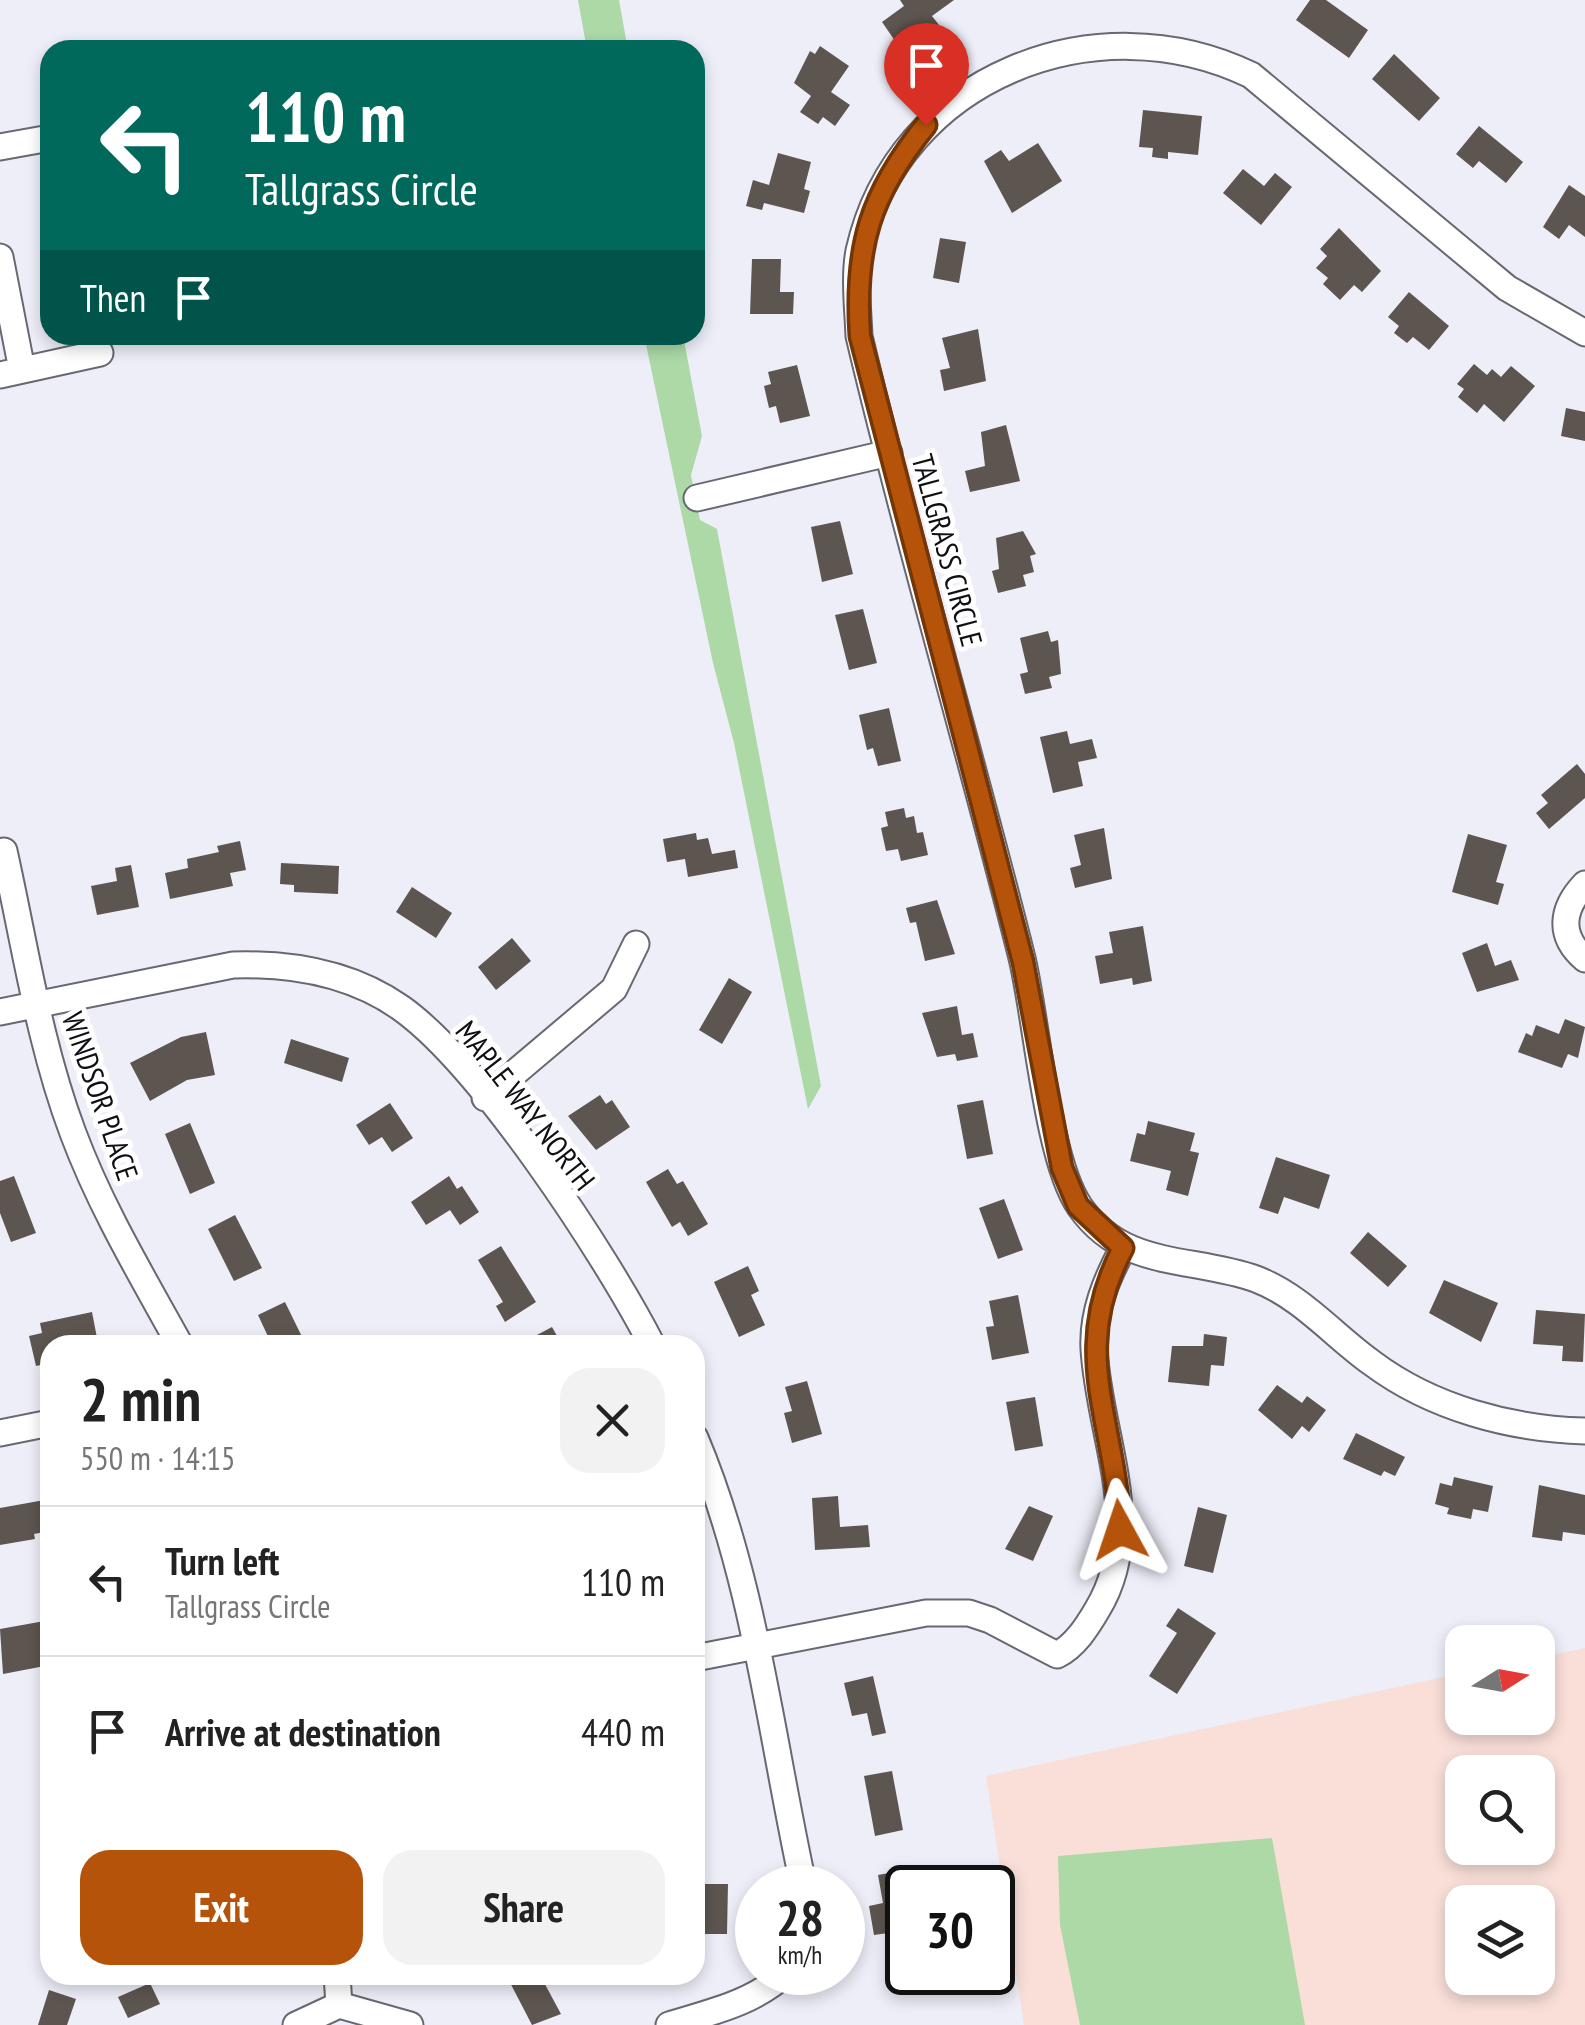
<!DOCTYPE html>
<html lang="en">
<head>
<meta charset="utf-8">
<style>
	body { margin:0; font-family:"PT Sans Narrow",sans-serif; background:#f2f2f2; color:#222; height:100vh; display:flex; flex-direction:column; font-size:38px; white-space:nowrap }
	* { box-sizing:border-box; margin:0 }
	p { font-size:32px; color:#767676 }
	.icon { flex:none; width:55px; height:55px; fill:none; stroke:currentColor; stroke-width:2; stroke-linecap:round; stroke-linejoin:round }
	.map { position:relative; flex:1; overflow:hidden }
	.details { position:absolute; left:40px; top:1335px; width:665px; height:650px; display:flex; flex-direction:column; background:#fff; border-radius:30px; box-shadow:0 5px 15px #0003 }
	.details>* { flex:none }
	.hud { position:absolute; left:40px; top:40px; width:665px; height:305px; border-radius:30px; box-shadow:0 5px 15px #0003; background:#00695c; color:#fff; overflow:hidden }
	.needle { width:65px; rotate:79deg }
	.controls { position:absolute; left:1445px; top:1625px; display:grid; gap:20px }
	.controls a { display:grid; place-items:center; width:110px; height:110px; border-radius:20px; background:#fff; box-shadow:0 5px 15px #0003; font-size:50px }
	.speed { position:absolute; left:735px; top:1865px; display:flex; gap:20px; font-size:50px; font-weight:700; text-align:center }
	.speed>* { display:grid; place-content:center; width:130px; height:130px; border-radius:50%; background:#fff; box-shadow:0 5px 15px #0003; line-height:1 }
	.speed small { font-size:25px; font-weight:400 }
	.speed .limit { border:5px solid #111; border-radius:15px; background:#fff; color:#111 }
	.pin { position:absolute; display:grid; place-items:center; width:85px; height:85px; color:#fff; margin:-102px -42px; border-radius:50% 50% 50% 0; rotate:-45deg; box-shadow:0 0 10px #0007 }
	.pin .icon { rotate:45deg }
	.me { position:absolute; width:110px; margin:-55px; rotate:355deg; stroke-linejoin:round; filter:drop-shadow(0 0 8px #0008) }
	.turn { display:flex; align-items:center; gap:35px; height:210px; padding:0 40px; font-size:45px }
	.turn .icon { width:130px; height:130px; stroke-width:2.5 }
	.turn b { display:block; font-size:70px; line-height:85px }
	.then { display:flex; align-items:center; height:95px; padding:0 40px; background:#0003; gap:20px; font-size:38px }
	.round { display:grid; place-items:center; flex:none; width:105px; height:105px; border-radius:30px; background:#f2f2f2 }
	.headline { display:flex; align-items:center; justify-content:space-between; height:170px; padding:0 40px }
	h1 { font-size:60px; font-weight:700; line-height:75px }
	.primary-button { display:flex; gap:20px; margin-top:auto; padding:20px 40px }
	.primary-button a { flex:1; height:115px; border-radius:30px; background:#b45309; color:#fff; font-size:40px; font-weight:700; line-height:115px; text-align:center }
	.primary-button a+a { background:#f2f2f2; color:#222 }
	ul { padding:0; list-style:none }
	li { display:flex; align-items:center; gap:30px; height:150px; padding:0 40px; border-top:2px solid #e0e0e0 }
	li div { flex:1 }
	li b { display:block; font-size:38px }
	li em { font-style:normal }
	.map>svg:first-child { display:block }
	.commercial { fill:#f9dfd8; fill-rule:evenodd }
	.green { fill:#acd9a6 }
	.building { fill:#5d554f }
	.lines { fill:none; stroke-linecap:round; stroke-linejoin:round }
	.minor-casing { stroke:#676871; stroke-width:29 }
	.minor { stroke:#fff; stroke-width:25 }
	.route-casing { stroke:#753606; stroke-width:25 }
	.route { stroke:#b45309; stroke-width:18 }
	.labels { text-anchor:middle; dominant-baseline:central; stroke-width:10; stroke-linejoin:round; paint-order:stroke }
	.street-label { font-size:30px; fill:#0f1013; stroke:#fff }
</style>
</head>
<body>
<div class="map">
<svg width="1585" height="2025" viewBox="0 0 1585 2025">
	<rect width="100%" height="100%" fill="#eeeef9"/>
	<path class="commercial" d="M1585,1648V2025H1024L986,1776L1462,1673V1718H1538V1658ZM1462,1772H1538V1848H1462ZM1462,1902H1538V1978H1462Z"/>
	<path class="green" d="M578,0H619L628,50H587Z
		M644,335H683L702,436L691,475L700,520L717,529L821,1086L808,1109L734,743L713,663Z
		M1272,1838L1305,2025H1080L1060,1925L1058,1856Z"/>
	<path class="building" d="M900,0H954L932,16L939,25L902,51L882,22L904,6Z
		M1310,0H1326L1368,30L1349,58L1296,20Z
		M820,46L849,66L831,92L850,105L835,126L823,117L818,124L800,112L811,96L794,83L810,51L815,54Z
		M1394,54L1440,98L1419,121L1372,79Z
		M1143,110L1202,116L1198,155L1168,152V159L1152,157L1153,148L1139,147Z
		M1479,126L1523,162L1506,183L1479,161L1473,168L1456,154Z
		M1038,143L1062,181L1012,213L984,161L1001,150L1009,161Z
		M778,153L811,162L804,189L810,191L804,213L764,203L762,210L746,206L753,180L769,185Z
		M1243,169L1264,186L1275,173L1292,187L1261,225L1223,193Z
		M1569,185L1585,196V237L1569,225L1559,239L1543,227Z
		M1339,228L1381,271L1362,292L1354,285L1340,300L1323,284L1328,278L1316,268L1327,256L1320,249Z
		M940,238L966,242L959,283L933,278Z
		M752,259H781L780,292H794L793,314H750Z
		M1409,292L1449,326L1429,350L1413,337L1407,343L1394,333L1399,326L1388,317Z
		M978,329L986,381L944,391L940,370L950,368L942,338Z
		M1474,364L1487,375L1492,369L1501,377L1511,366L1535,386L1504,422L1484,404L1477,413L1458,397L1464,389L1457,384Z
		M797,365L810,416L780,423L776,406L769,408L764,386L771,384L768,372Z
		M1566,408L1585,412V441L1561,436Z
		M1006,425L1020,481L970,492L965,471L985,466L981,432Z
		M840,521L853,574L822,582L811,527Z
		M1023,531L1036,554L1030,556L1034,572L1023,575L1026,586L998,593L992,571L999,569L996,538Z
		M863,609L877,663L849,670L835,615Z
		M1048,631L1051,642L1058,640L1061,674L1049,677L1052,688L1025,694L1020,674L1028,672L1020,638Z
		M889,708L901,761L878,766L873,748L867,750L859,715Z
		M1067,731L1070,744L1092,739L1097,758L1078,762L1083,786L1053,793L1040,737Z
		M1577,764L1585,774V798L1549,829L1536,813L1548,803L1541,795Z
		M904,808L906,818L914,816L917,833L923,832L928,855L901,861L898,849L886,851L881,828L888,826L885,812Z
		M1104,828L1112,879L1075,888L1070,868L1081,865L1074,835Z
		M696,833L697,840L708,838L712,854L735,850L738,868L688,877L685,859L667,862L663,839Z
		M1468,834L1507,845L1496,882L1504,884L1498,905L1452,892Z
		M240,841L246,870L230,873L233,886L170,899L165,873L188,868L187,859L219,852L217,846Z
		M281,863L339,866L338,894L294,892V885L280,884Z
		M131,865L139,907L97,915L91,886L117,881L115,868Z
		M412,887L452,913L436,938L396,912Z
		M937,900L955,954L925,961L916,922L910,923L906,908Z
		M1143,926L1152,981L1133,985L1132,978L1100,984L1095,956L1113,953L1109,932Z
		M512,938L531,961L496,990L478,967Z
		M1487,943L1495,966L1511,960L1519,980L1477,992L1462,953Z
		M729,978L752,992L722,1044L699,1030Z
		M957,1006L962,1035L973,1033L978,1057L957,1061L955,1054L937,1057L922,1013Z
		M1565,1019L1585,1027L1578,1058L1568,1054L1562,1068L1518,1052L1526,1033L1532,1036L1536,1025L1559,1034Z
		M206,1032L215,1075L187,1080L150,1101L130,1063L181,1037Z
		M291,1039L349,1058L342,1082L284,1063Z
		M600,1095L606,1104L612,1100L630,1127L596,1150L568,1116Z
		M983,1100L993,1154L967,1159L957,1105Z
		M390,1103L413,1138L392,1152L382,1137L369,1145L356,1125Z
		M1148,1121L1195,1133L1190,1151L1199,1153L1188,1196L1166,1190L1171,1171L1130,1161L1137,1133L1145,1135Z
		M190,1123L215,1183L190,1194L165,1134Z
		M1276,1157L1330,1175L1319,1209L1284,1197L1278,1214L1259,1208Z
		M668,1169L677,1184L683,1181L708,1224L688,1236L680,1222L672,1227L646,1182Z
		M14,1176L36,1233L11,1242L0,1213V1181Z
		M449,1176L457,1189L462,1186L479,1212L460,1225L450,1210L426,1225L411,1202Z
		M1004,1199L1023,1250L998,1259L979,1208Z
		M235,1215L262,1268L234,1281L208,1229Z
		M1368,1232L1407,1266L1388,1287L1350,1253Z
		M501,1246L536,1302L505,1322L496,1306L503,1302L478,1260Z
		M748,1266L759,1291L751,1295L765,1325L739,1337L714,1282Z
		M1444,1280L1498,1303L1481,1342L1429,1313Z
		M1018,1295L1029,1353L992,1360L986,1327L994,1326L989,1301Z
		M285,1302L306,1345H272L258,1315Z
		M1536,1310L1585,1314L1583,1362L1562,1361L1563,1346L1533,1344Z
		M92,1312L98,1343L50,1345V1363L36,1366L29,1336L42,1333L40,1323Z
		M552,1327L562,1345H518Z
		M1204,1334L1227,1337L1224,1366L1211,1365L1209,1386L1168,1382L1172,1346H1203Z
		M807,1381L822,1434L792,1443L784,1413L792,1411L785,1387Z
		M1277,1385L1302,1403L1307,1396L1326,1410L1309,1432L1302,1426L1292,1439L1258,1410Z
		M1035,1397L1043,1446L1015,1451L1006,1402Z
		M1356,1433L1405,1457L1395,1476L1384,1471L1381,1476L1343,1459Z
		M1454,1477L1493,1486L1488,1512L1473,1509L1471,1519L1447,1514L1449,1508L1435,1504L1440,1483L1452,1486Z
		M1539,1485L1585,1495V1535L1563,1532L1562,1541L1532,1537Z
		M838,1496L840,1527L868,1525L870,1547L815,1550L812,1498Z
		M50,1499V1531L34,1534L35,1539L0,1545V1508Z
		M1029,1506L1053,1516L1033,1561L1005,1549Z
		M1198,1507L1227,1515L1213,1573L1184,1566Z
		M1178,1608L1216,1633L1177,1694L1149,1676L1177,1633L1166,1626Z
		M50,1620V1665L3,1674L0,1629Z
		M873,1676L886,1733L872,1736L867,1713L852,1716L844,1683Z
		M892,1771L903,1830L875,1836L864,1776Z
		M910,1869L913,1888H908V1919L893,1922L895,1932L874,1935L869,1906L883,1903L878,1875Z
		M695,1884H728L727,1934H695Z
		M506,1975H540L561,2014L532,2025Z
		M150,1983L160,2004L128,2018L118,1997Z
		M49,1990L76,1999L67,2025H38Z"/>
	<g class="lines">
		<defs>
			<path id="minor" d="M0,147L50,138
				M0,257L22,370
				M1585,333L1507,288L1251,75C1096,0 898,77 859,251C854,276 858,310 859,336C908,544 970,750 1022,958C1037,1021 1047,1160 1080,1207C1124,1270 1192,1256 1256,1279C1301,1296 1334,1336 1372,1363C1432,1408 1511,1429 1585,1431
				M0,375L100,353
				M697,498L889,453
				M4,851C25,945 39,1043 73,1133C101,1208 142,1276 180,1345
				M1585,884C1561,909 1558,936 1585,959
				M0,1012L233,965C293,963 351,973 401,1008C481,1065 606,1255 652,1345
				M485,1098L614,989L636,944
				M0,1433L50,1423
				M695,1438C755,1580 771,1738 804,1888
				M695,1658L926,1613H969L990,1620L1057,1655C1075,1646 1087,1627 1097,1610C1147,1528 1099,1437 1094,1349C1092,1313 1106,1280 1123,1248
				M337,1975L339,2005
				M296,2025L339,2005L410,2025
				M669,2025C711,2012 754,2003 787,1972"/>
		</defs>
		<use href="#minor" class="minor-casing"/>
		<use href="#minor" class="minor"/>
	</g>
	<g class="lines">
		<defs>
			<path id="route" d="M926,125C870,194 854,247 860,336L1023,962L1062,1168L1078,1206L1123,1248C1067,1355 1117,1421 1120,1530"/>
		</defs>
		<use href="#route" class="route-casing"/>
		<use href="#route" class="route"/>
	</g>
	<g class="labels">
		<g class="street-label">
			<text transform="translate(948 550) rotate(75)">TALLGRASS CIRCLE</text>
			<text transform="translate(101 1096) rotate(71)">WINDSOR PLACE</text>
			<text transform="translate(526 1105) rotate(52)">MAPLE WAY NORTH</text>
		</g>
	</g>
</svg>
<div class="controls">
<a><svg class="needle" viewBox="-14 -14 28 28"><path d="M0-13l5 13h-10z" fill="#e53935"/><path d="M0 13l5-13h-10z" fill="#767676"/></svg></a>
<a><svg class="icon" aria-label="search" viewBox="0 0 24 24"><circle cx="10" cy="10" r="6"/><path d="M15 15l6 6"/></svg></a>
<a><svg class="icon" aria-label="layers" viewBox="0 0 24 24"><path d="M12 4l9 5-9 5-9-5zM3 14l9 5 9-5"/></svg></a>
</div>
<div class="speed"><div>28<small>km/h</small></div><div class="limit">30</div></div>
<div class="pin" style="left:926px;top:125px;background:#d93025"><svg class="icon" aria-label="arrive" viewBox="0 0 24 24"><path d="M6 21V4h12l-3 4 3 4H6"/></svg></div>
<svg class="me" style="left:1120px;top:1530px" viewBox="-20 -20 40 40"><path d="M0-17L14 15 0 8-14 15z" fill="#b45309" stroke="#fff" stroke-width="4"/></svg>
<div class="hud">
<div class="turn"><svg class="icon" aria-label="left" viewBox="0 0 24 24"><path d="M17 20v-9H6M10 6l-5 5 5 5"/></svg><div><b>110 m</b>Tallgrass Circle</div></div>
<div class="then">Then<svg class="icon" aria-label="arrive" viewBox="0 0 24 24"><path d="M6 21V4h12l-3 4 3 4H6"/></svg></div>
</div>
<section class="details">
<div class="headline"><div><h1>2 min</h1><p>550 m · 14:15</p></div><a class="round"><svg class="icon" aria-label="close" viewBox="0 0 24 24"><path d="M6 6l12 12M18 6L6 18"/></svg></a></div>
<ul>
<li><svg class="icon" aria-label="left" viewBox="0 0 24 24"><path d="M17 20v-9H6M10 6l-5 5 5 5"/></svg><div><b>Turn left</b><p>Tallgrass Circle</p></div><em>110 m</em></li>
<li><svg class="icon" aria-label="arrive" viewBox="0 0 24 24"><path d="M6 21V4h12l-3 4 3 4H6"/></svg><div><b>Arrive at destination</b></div><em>440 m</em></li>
</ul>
<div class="primary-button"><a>Exit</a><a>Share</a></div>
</section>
</div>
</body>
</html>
